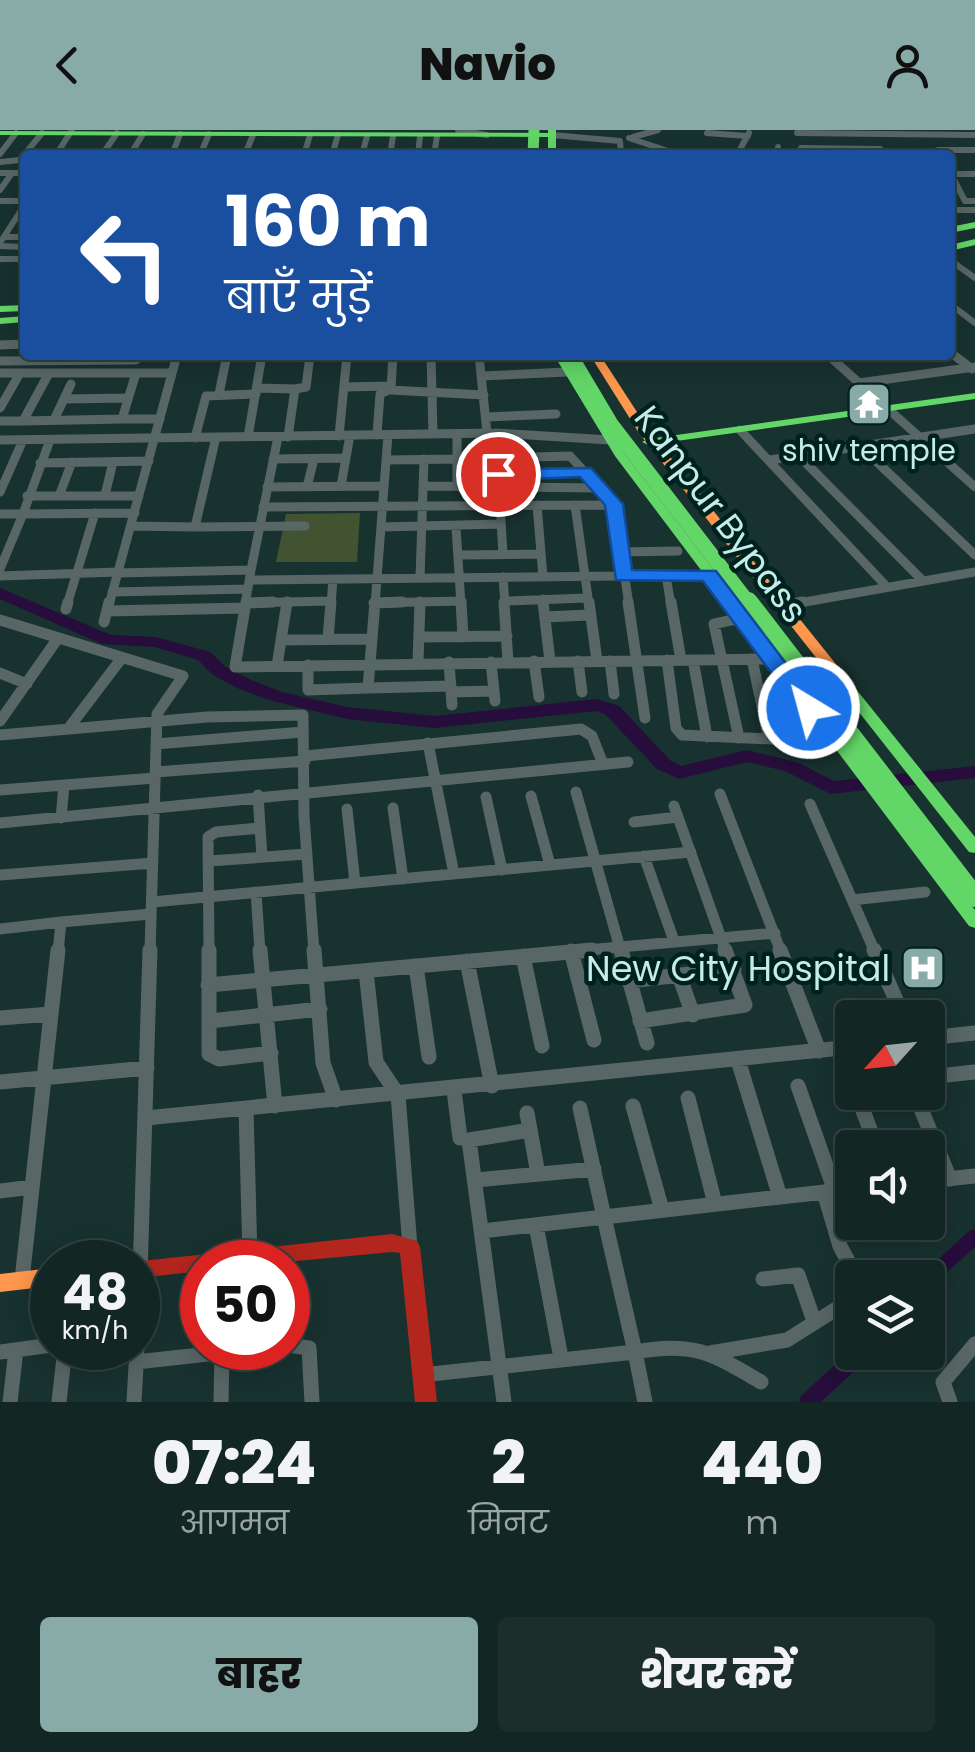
<!DOCTYPE html>
<html lang="hi">
<head>
<meta charset="utf-8">
<style>
	body { margin:0; font-family:Poppins,"Noto Sans Devanagari",sans-serif; background:#1b2e2c; color:#f1f3f6; height:100vh; display:flex; flex-direction:column; font-size:38px; white-space:nowrap }
	* { box-sizing:border-box; margin:0 }
	p { font-size:32px; color:#9ca5a6 }
	.icon { flex:none; width:55px; height:55px; fill:none; stroke:currentColor; stroke-width:2; stroke-linecap:round; stroke-linejoin:round }
	.map { position:relative; height:1272px; overflow:hidden }
	.drawer { display:flex; flex-direction:column; background:#122624; flex:1 }
	.drawer>* { flex:none }
	.top-card { position:absolute; left:20px; top:20px; width:935px; height:210px; border-radius:10px; box-shadow:0 5px 25px #0003,0 0 0 2px #314341; background:#1a4fa0; color:#fff; overflow:hidden }
	.needle { width:65px; rotate:243deg }
	.fabs { position:absolute; left:835px; top:870px; display:grid; gap:20px }
	.fabs a { display:grid; place-items:center; width:110px; height:110px; border-radius:10px; background:#122624; box-shadow:0 5px 25px #0003,0 0 0 2px #314341; font-size:50px }
	.speed { position:absolute; left:30px; top:1110px; display:flex; gap:20px; font-size:50px; font-weight:700; text-align:center }
	.speed>* { display:grid; place-content:center; width:130px; height:130px; border-radius:50%; background:#122624; box-shadow:0 5px 25px #0003,0 0 0 2px #314341; line-height:1 }
	.speed small { font-size:25px; font-weight:400 }
	.speed .limit { border:15px solid #d22; background:#fff; color:#111 }
	.pin { position:absolute; display:grid; place-items:center; width:85px; height:85px; color:#fff; margin:-42px; border:5px solid #fff; border-radius:50%; box-shadow:0 2px 10px #0007 }
	.me { position:absolute; width:110px; margin:-55px; rotate:323deg; stroke-linejoin:round; filter:drop-shadow(0 0 8px #0008) }
	.turn { display:flex; align-items:center; gap:35px; height:210px; padding:0 40px; font-size:45px }
	.turn .icon { width:130px; height:130px; stroke-width:2.5 }
	.turn b { display:block; font-size:70px; line-height:85px }
	.eta { display:flex; justify-content:space-evenly; align-items:center; height:170px; text-align:center }
	.eta b { font-size:60px; font-weight:800; line-height:70px }
	.cta { display:flex; gap:20px; margin-top:auto; padding:20px 40px }
	.cta a { flex:1; height:115px; border-radius:10px; background:#88aba7; color:#111; font-size:40px; font-weight:800; line-height:115px; text-align:center }
	.cta a+a { background:#1b2e2c; color:#f1f3f6 }
	header { display:flex; justify-content:space-between; align-items:center; height:130px; padding:0 40px; background:#88aba7; color:#111; font-size:45px; font-weight:800 }
	.map>svg:first-child { display:block }
	.green { fill:#425331 }
	.lines { fill:none; stroke-linecap:round; stroke-linejoin:round }
	.canal { fill:#260d3b; fill-rule:evenodd }
	.river { fill:#260d3b; fill-rule:evenodd }
	.street-far3 { stroke:#586766; stroke-width:6 }
	.street-far2 { stroke:#586766; stroke-width:9 }
	.street-far1 { stroke:#586766; stroke-width:11 }
	.street { stroke:#586766; stroke-width:15 }
	.fast { fill:#63d668; fill-rule:evenodd }
	.slow { fill:#ff974d; fill-rule:evenodd }
	.jam { fill:#b3261e; fill-rule:evenodd }
	.fast-bridge-far2 { stroke:#63d668; stroke-width:11 }
	.fast-bridge-far1 { stroke:#63d668; stroke-width:15 }
	.fast-bridge { stroke:#63d668; stroke-width:20 }
	.route { fill:#1a73e8; stroke:#114b97; stroke-width:2.5 }
	.labels { text-anchor:middle; dominant-baseline:central; stroke-width:9; stroke-linejoin:round; paint-order:stroke }
	.far-poi-label { font-size:30px; fill:#c5ece7; stroke:#00221f }
	.street-label { font-size:35px; fill:#c5ece7; stroke:#00221f }
	.poi-label { font-size:35px; fill:#c5ece7; stroke:#00221f; text-anchor:end }
</style>
</head>
<body>
<header><svg class="icon" aria-label="back" viewBox="0 0 24 24"><path d="M15 5l-7 7 7 7"/></svg>Navio<svg class="icon" aria-label="person" viewBox="0 0 24 24"><circle cx="12" cy="8" r="4"/><path d="M4 21q1-7 8-7t8 7"/></svg></header>
<div class="map">
<svg width="975" height="1272" viewBox="0 0 975 1272">
	<rect width="100%" height="100%" fill="#183230"/>
	<path class="green" d="M360,383L357,432H276L286,384Z"/>
	<g class="lines">
		<path class="canal" d="M975,1099V1117L934,1154L928,1156V1148H920L922,1144L969,1101Z
			M852,1219V1222H871L868,1228L821,1272H799L801,1266Z"/>
		<path class="river" d="M0,458L111,505L156,507L210,522L226,537L251,550L282,562L347,577L435,586L597,569L619,576L671,631L681,636L747,620L799,633L834,651L975,636V648L831,664L785,641L747,632L679,649L657,639L605,584L596,581L435,598L347,589L269,570L237,558L213,545L198,530L155,517L102,514L0,469Z"/>
		<path class="street-far3" d="M458,0L487,5
			M707,3L748,6
			M797,3L975,5
			M253,5L246,22H276
			M552,5L620,11L621,25
			M633,7L658,0
			M629,8L674,23L719,24
			M801,18L880,19
			M938,20H975
			M0,24L16,3
			M56,25L72,0
			M102,25L117,3
			M130,25L143,4
			M172,25L180,4
			M200,25L209,4
			M304,25L310,5
			M332,25L338,5
			M362,25L367,6
			M390,25L393,6
			M418,25L420,6
			M434,25L437,6
			M737,25L749,3
			M777,25L778,17
			M0,32L20,30L42,3
			M950,42L965,71H975
			M0,43H25
			M951,44H975
			M0,60L12,43
			M0,71H25
			M950,80H975
			M4,107H25
			M0,113L25,74
			M0,116L25,117
			M0,129H25
			M950,130L975,148
			M950,174L975,193"/>
		<path class="street-far2" d="M0,215L25,214
			M950,222L972,239
			M431,225L433,304
			M479,225L487,303
			M828,225L975,357
			M0,231L135,230L144,225
			M0,243H172
			M482,246L567,242
			M859,253L975,237
			M344,257L388,256
			M257,258L295,259
			M390,260L484,265
			M219,264L227,225
			M64,269L128,268
			M0,278L20,243
			M486,287L556,284
			M122,289H160
			M54,290L71,254
			M0,291H23L49,243
			M23,291L122,289L136,243
			M740,300L887,457
			M496,303L503,425
			M457,304V356
			M377,305L380,264L391,259L393,225
			M339,306L347,225
			M216,307L195,397L305,396
			M248,307L262,225
			M288,307L295,259L306,257L310,225
			M195,308L206,266L256,264
			M0,310L496,303L610,310
			M50,310L23,384L135,383
			M860,316L975,425
			M799,326L923,451
			M498,328L570,326L601,360
			M273,329L346,328
			M386,330L457,329
			M770,330L975,299
			M40,333L149,331
			M498,344L584,341
			M341,356L350,305
			M423,356L599,358
			M267,357L384,356
			M307,357L314,329
			M0,362L23,310
			M105,365L113,332
			M27,366H139
			M59,366L72,332
			M537,375L543,447
			M575,375L589,475
			M263,377L614,375L629,475
			M0,384H23L0,439
			M131,396L195,397
			M381,397L501,394
			M456,397L461,475
			M620,422L678,421
			M460,425L541,424
			M117,443L251,440L278,307
			M0,446L118,442
			M666,446L671,475
			M503,447L505,475
			M420,448L424,329
			M249,450L709,445
			M112,462L248,459
			M543,469L544,475
			M505,471L586,468
			M246,473L331,471
			M374,473L462,471
			M67,475L95,383
			M109,475L177,225
			M245,475L251,440
			M331,475L333,449
			M375,475L388,305
			M788,475L975,442"/>
		<path class="street-far1" d="M246,472L235,537L772,529
			M375,472L368,558L451,556
			M461,472L463,507
			M504,472L508,532
			M543,472L550,531
			M589,472L597,531
			M628,472L645,588
			M671,472L681,530
			M246,473L273,472
			M374,473L402,472
			M782,476L803,472
			M66,479L68,472
			M107,481L245,478
			M545,487L589,485
			M0,490L183,546L157,584L150,822
			M104,492L109,472
			M419,507L507,506
			M328,509L331,472
			M281,510L370,509
			M752,529L769,609
			M667,530L676,598L682,605L794,610
			M693,530L707,607
			M534,531L539,567
			M578,531L582,562
			M610,531L614,564
			M418,532L420,472
			M449,532L452,575
			M491,532L495,571
			M308,535V560L368,558
			M277,536L287,472
			M0,543L27,554
			M451,562L494,561
			M0,591L56,511
			M68,599L121,529
			M0,605L207,587L303,585L304,686L314,822
			M739,608L714,494L741,488
			M428,613L454,744
			M156,614L303,602
			M305,626L581,599L592,606L603,634
			M155,642L305,631
			M0,660L155,648
			M576,662L621,822
			M720,664L781,822
			M258,665L262,727
			M531,666L550,735
			M486,667L502,740
			M810,674L875,822
			M674,676L726,822
			M393,678L403,749
			M347,679L355,753
			M61,688L64,655
			M634,692L678,687
			M0,693L628,632
			M644,726L674,811
			M209,731L307,724
			M0,745L153,733
			M256,762L260,822
			M852,770L925,762
			M152,772L691,722
			M61,792L151,784
			M0,799L61,792L58,822
			M209,822L208,707L216,702L260,698
			M565,822L775,803"/>
		<path class="street" d="M209,820V924L219,929L271,923
			M260,820L275,976
			M314,820L323,933L336,970
			M621,820L647,913
			M780,820L819,921
			M874,820L904,888
			M571,821L594,910
			M523,826L542,916
			M467,831L492,956
			M416,836L429,927
			M366,841L376,932L398,965L410,1117
			M679,845L693,885
			M628,851L734,839
			M208,855L592,820
			M0,888L51,884
			M209,891L320,879
			M640,891L745,875L725,820
			M928,908L975,903
			M928,947L975,942
			M0,952L147,938
			M798,956L835,1061
			M454,960L460,1008
			M856,962L877,1018
			M914,962L950,1049
			M688,968L715,1074
			M633,976L662,1080
			M246,979L250,1127
			M527,983L538,1044
			M146,988L852,917
			M476,1050L594,1039
			M928,1051L975,1046
			M0,1061L32,1057
			M824,1062L840,1116L857,1148
			M780,1067L852,1059
			M536,1095L561,1228
			M482,1101L604,1087L580,978
			M763,1149L798,1145L814,1191
			M22,1150L58,820
			M138,1210L150,820
			M288,1215L309,1218L312,1272
			M0,1222L52,1215
			M710,1223L787,1210L852,1169
			M136,1232L263,1218
			M422,1245L635,1222L604,1087L780,1067L738,930
			M10,1272L16,1220
			M59,1272L65,1218
			M134,1272L137,1218
			M221,1272L222,1222
			M504,1272L469,1010L530,1000
			M645,1272L635,1222C693,1211 712,1223 761,1252
			M950,1272L943,1252L975,1214"/>
		<path class="fast" d="M548,0H556V25H548V7L0,5V1L548,3Z
			M975,92V98L950,103V97Z
			M975,109V115L950,121V115Z
			M25,175V181L0,182V176Z
			M25,186V192L0,194V188Z
			M554,225H564L624,323L975,780V798L969,796L615,326Z
			M975,263V269L648,315L642,312L648,309Z
			M834,537L839,538L975,707V723L969,722L829,544L827,541L829,538Z"/>
		<path class="slow" d="M590,225H600L648,299L839,538L841,541L839,544H829L639,303Z
			M52,1138V1156L0,1162V1144Z"/>
		<path class="jam" d="M392,1104L417,1111L420,1117L437,1272H415L400,1123L392,1122L286,1132H202V1141L138,1148V1132H132Z"/>
		<path class="fast-bridge-far2" d="M533,25L534,0"/>
		<path class="fast-bridge-far1" d="M570,225L611,294L750,475"/>
		<path class="fast-bridge" d="M748,472L975,767"/>
	</g>
	<path class="route" d="M591,338L623,374L632,440L716,441L816,573V583H801L703,451L616,450L605,375L580,347L498,350L490,344L498,339Z"/>
	<defs>
		<symbol id="temple-square" viewBox="-11 -11 22 22"><rect x="-9" y="-9" width="18" height="18" rx="4" fill="#88aba7" stroke="#00221f"/><path d="M0-6L5-2H3V0L6.5 2.5H4V6H1.5V3h-3V6H-4V2.5H-6.5L-3 0V-2H-5Z" fill="#fff"/></symbol>
		<symbol id="hospital-square" viewBox="-11 -11 22 22"><rect x="-9" y="-9" width="18" height="18" rx="4" fill="#88aba7" stroke="#00221f"/><path d="M-5-5h3v3.5h4V-5h3V5h-3V1.5h-4V5h-3Z" fill="#fff"/></symbol>
	</defs>
	<g fill-rule="evenodd">
		<use href="#temple-square" x="844" y="249" width="50" height="50"/>
		<use href="#hospital-square" x="898" y="813" width="50" height="50"/>
	</g>
	<g class="labels">
		<g class="far-poi-label">
			<text x="869" y="320">shiv temple</text>
		</g>
		<g class="street-label">
			<text transform="translate(721 384) rotate(53)">Kanpur Bypass</text>
		</g>
		<g class="poi-label">
			<text x="890" y="838">New City Hospital</text>
		</g>
	</g>
</svg>
<div class="fabs">
<a><svg class="needle" viewBox="-14 -14 28 28"><path d="M0-13l5 13h-10z" fill="#e53935"/><path d="M0 13l5-13h-10z" fill="#9ca5a6"/></svg></a>
<a><svg class="icon" aria-label="sound" viewBox="0 0 24 24"><path d="M4 9h4l5-4v14l-5-4H4zM17 9q2 3 0 6"/></svg></a>
<a><svg class="icon" aria-label="layers" viewBox="0 0 24 24"><path d="M12 4l9 5-9 5-9-5zM3 14l9 5 9-5"/></svg></a>
</div>
<div class="speed"><div>48<small>km/h</small></div><div class="limit">50</div></div>
<div class="pin" style="left:498px;top:344px;background:#d93025"><svg class="icon" aria-label="arrive" viewBox="0 0 24 24"><path d="M6 21V4h12l-3 4 3 4H6"/></svg></div>
<svg class="me" style="left:809px;top:578px" viewBox="-20 -20 40 40"><circle r="17" fill="#1a73e8" stroke="#fff" stroke-width="3"/><path d="M0-11L8 9 0 5-8 9z" fill="#fff"/></svg>
<div class="top-card">
<div class="turn"><svg class="icon" aria-label="left" viewBox="0 0 24 24"><path d="M17 20v-9H6M10 6l-5 5 5 5"/></svg><div><b>160 m</b>बाएँ मुड़ें</div></div>
</div>
</div>
<section class="drawer">
<div class="eta">
<div><b>07:24</b><p>आगमन</p></div>
<div><b>2</b><p>मिनट</p></div>
<div><b>440</b><p>m</p></div>
</div>
<div class="cta"><a>बाहर</a><a>शेयर करें</a></div>
</section>
</body>
</html>
